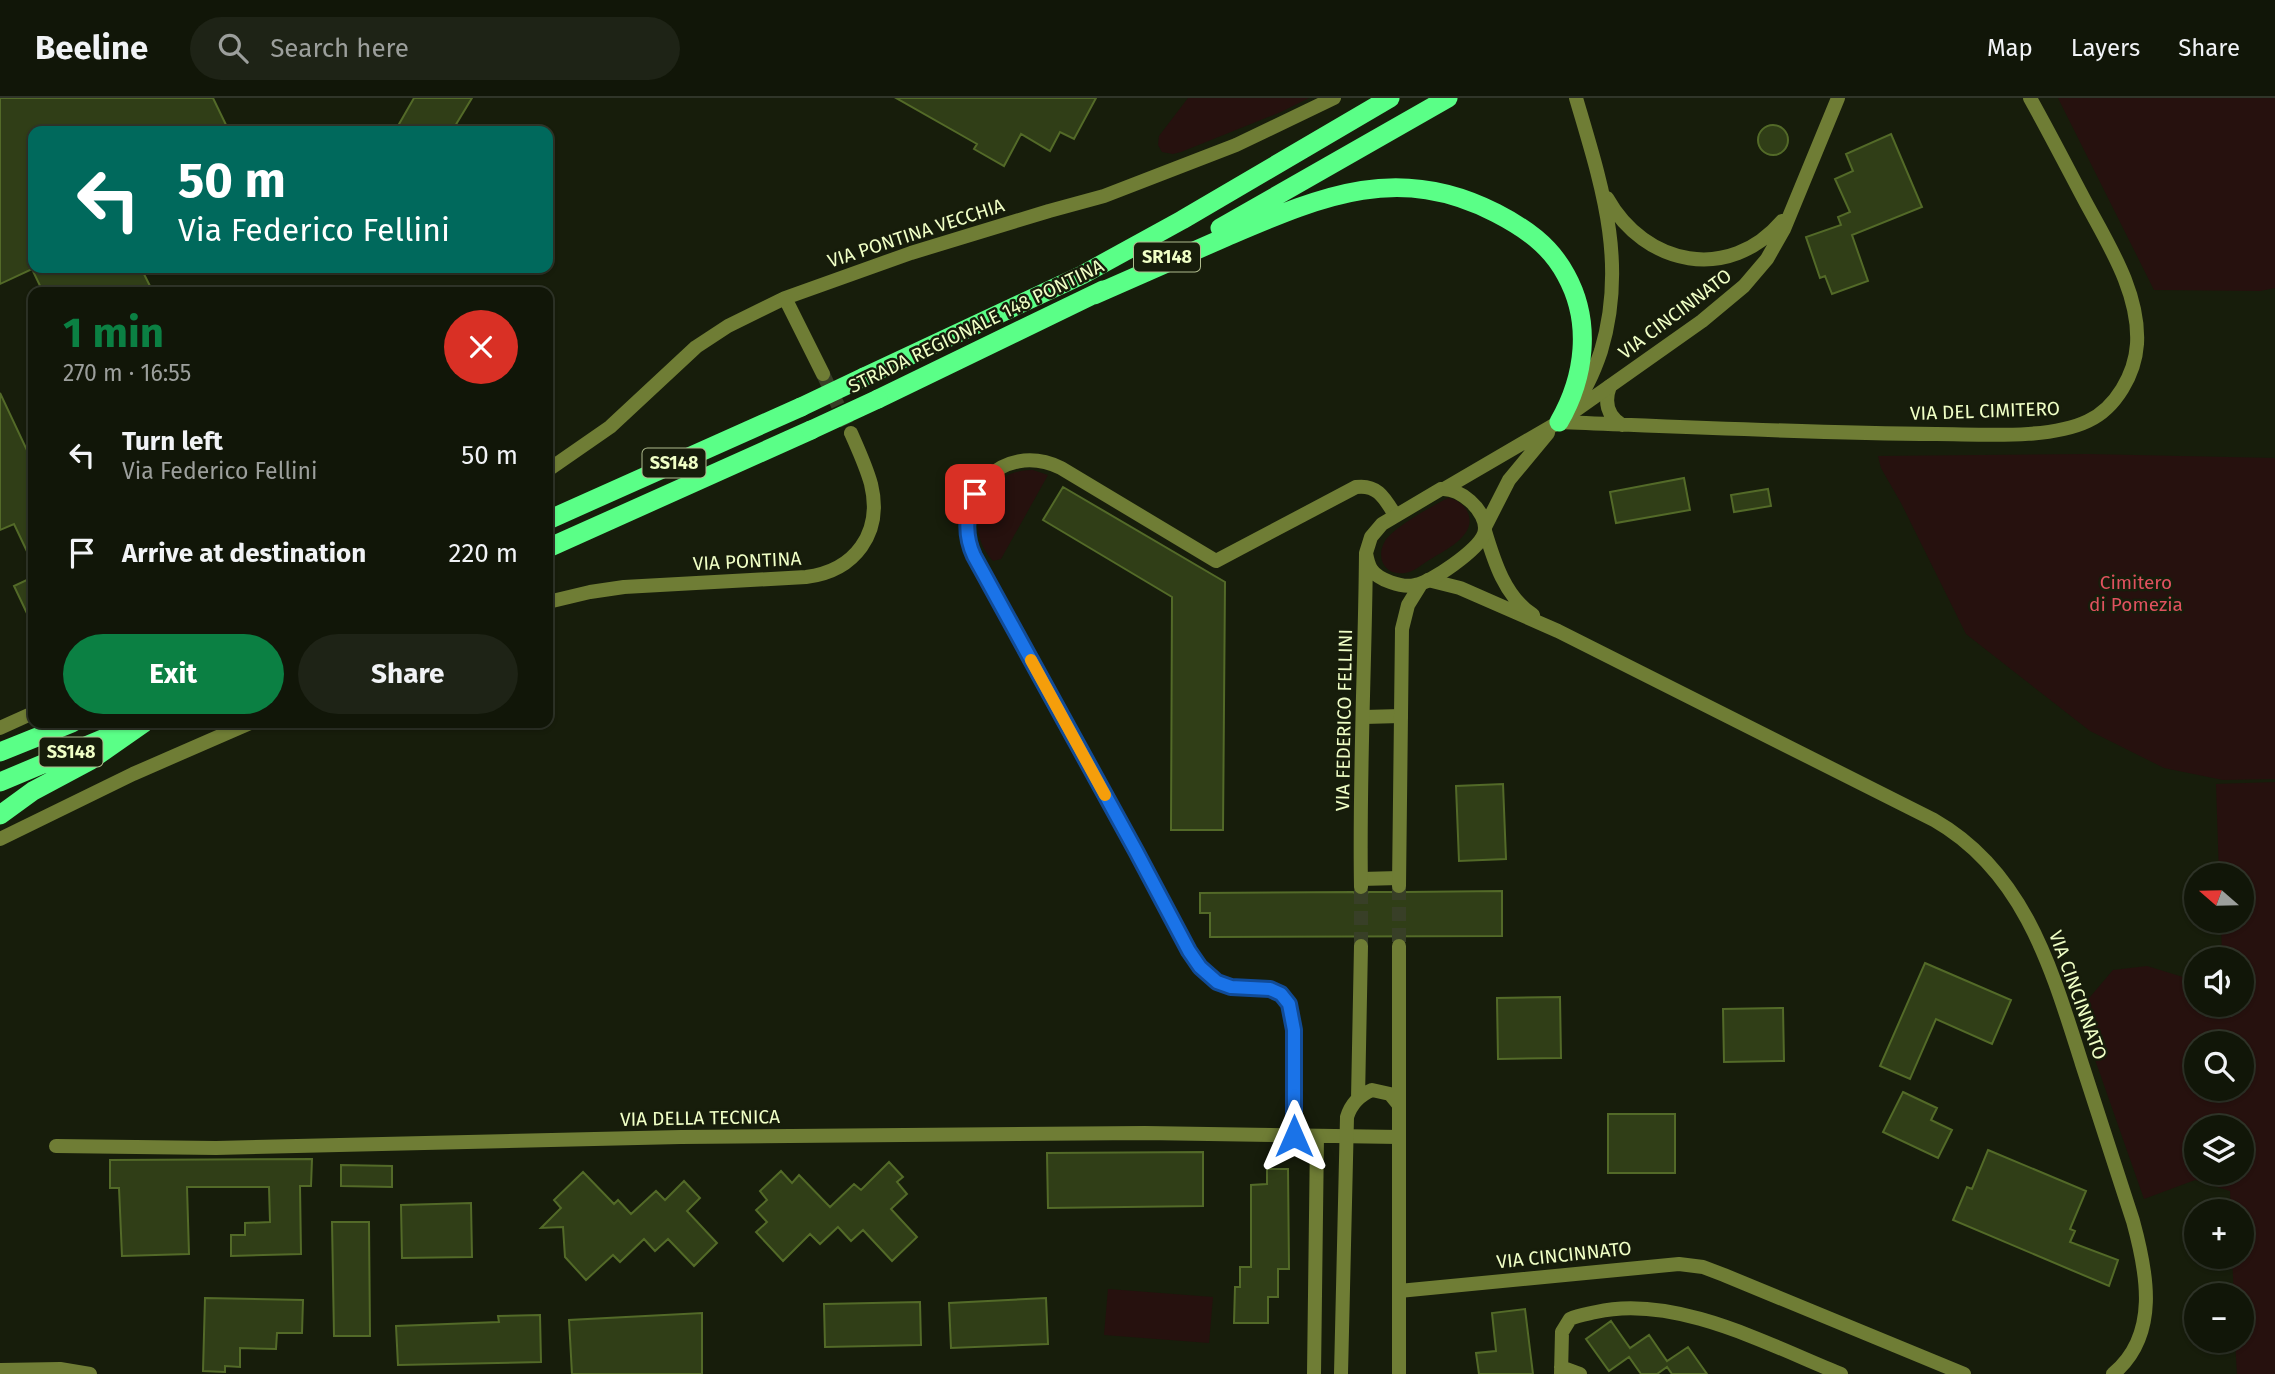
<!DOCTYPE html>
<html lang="en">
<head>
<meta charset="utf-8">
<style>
	body { margin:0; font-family:"Fira Sans",sans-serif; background:#1e2316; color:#f1f3f6; height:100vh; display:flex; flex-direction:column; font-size:26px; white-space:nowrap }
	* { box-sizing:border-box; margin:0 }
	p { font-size:23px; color:#9c9f9c }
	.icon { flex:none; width:38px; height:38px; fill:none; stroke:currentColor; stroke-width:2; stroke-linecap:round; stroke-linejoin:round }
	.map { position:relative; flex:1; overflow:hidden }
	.drawer { position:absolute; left:28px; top:189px; width:525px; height:441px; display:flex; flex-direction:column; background:#111608; border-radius:14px; box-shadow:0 2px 5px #0004,0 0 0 2px #303529 }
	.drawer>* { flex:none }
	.banner { position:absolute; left:28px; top:28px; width:525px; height:147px; border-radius:14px; box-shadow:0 2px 5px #0004,0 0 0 2px #303529; background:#00695c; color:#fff; overflow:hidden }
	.needle { width:46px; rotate:290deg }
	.fabs { position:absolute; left:2184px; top:765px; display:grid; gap:14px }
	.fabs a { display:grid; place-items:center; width:70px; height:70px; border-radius:50%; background:#111608; box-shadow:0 2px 5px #0004,0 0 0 2px #303529; font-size:35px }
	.pin { position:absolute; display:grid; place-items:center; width:60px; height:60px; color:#fff; margin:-30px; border-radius:14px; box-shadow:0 4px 10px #0006 }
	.me { position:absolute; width:77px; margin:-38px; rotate:0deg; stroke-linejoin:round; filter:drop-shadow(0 0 5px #0008) }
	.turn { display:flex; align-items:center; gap:24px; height:147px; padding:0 35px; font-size:32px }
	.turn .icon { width:91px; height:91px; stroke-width:2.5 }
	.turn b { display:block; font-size:49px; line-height:60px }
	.round { display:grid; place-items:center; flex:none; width:74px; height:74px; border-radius:37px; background:#1e2316 }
	.head { display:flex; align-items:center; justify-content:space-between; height:119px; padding:0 35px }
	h1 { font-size:42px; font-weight:700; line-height:52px; color:#0b8043 }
	.button { display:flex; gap:14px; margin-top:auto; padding:14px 35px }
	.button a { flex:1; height:80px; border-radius:42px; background:#0b8043; color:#fff; font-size:28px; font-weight:700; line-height:80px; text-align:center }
	.button a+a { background:#1e2316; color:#f1f3f6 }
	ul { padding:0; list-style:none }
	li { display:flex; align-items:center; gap:21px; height:98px; padding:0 35px }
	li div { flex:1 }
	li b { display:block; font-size:26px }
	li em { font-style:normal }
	header { display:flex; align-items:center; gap:42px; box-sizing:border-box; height:98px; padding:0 35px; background:#111608; border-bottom:2px solid #303529 }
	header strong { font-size:33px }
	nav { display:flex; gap:38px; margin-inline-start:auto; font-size:24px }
	.search { width:490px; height:63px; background:#1e2316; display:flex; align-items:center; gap:18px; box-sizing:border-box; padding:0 24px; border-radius:38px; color:#9c9f9c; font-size:26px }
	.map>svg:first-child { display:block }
	.green { fill:#26110e; fill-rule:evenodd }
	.building { fill:#303e17; stroke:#536a28; stroke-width:2 }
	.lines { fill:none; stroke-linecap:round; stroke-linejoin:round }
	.tertiary-tunnel { stroke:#383f27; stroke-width:14; stroke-dasharray:14 7; stroke-linecap:butt }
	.minor { stroke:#6f7d35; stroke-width:14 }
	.tertiary { stroke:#6f7d35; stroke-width:14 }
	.trunk { stroke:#5aff87; stroke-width:19 }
	.trunk-bridge { stroke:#5aff87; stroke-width:19 }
	.route-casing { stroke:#114b97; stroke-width:18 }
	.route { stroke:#1a73e8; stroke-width:12 }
	.slow { stroke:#f59e0b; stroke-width:12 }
	.labels { text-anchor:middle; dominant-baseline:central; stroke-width:5; stroke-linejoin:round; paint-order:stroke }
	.shield { fill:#171d0b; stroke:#afbb8e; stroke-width:2 }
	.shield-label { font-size:18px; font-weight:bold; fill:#f0ffc6 }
	.street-label { font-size:19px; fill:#f0ffc6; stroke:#171d0b }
	.park-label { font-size:19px; fill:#e0525f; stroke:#171d0b }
</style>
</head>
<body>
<header>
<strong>Beeline</strong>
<div class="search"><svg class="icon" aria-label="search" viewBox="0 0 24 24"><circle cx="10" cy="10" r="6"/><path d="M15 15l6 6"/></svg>Search here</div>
<nav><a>Map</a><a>Layers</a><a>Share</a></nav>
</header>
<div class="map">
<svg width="2275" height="1276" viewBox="0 0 2275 1276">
	<rect width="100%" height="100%" fill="#171d0b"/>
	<path class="green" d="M1188,0H1309L1281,14L1181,54L1173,56L1162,54L1158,47L1159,38Z
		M2058,0H2275V190L2260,193L2154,192Z
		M2087,356L2275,360V681L2223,682L2164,670L2090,633L1966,536L1901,405L1881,370L1878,358Z
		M1033,372L1048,377L1001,461L993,463C960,428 984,371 1033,372Z
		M1448,400C1455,401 1462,405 1466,411C1481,436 1445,452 1429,462C1421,467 1414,474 1405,475C1385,478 1375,460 1385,443C1394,429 1432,408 1448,400Z
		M2275,684V1276H2237L2235,1243L2242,1242V1197H2234L2232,1159L2242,1158V1113H2231L2230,1093L2195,1082L2144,1101L2078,913L2113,872L2147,868L2196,883V906H2242V861H2222L2221,823L2242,822V777H2219L2216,686ZM2196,945H2242V990H2196ZM2196,1029H2242V1074H2196Z
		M1108,1191L1213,1199L1209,1245L1104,1237Z"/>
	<path class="building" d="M0,0H213L229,33H33V170H141L153,194H43L32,171L0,186Z
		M414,0H472L452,33H395Z
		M896,0H1096L1074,41L1060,34L1050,53L1021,36L1004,68L974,51L977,46Z
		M1758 42a15 15 0 1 1 30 0a15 15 0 1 1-30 0Z
		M1891,36L1922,109L1852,137L1868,183L1832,196L1825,178L1820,180L1806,139L1841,127L1838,119L1850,114L1835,81L1853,73L1846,56Z
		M0,295L33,365V466L14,426L0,432Z
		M1684,380L1690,412L1616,425L1610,394Z
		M1063,389L1225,484L1223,732H1171L1172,499L1043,422Z
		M1768,391L1771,408L1734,414L1731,397Z
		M33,479V528L14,488Z
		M1503,686L1506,761L1459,763L1456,688Z
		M1502,793V838L1210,839V815H1200V795L1353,794L1360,799L1369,794H1392L1400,798L1406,794Z
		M1925,865L2011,902L1992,946L1936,921L1910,981L1880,968Z
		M1560,899L1561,960L1498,961L1497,900Z
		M1783,910L1784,963L1724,964L1723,911Z
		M1903,994L1937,1010L1931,1022L1952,1032L1938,1060L1883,1034Z
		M1608,1016H1675V1075H1608Z
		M1988,1052L2086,1093L2070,1131L2075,1133L2070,1144L2118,1162L2109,1188L1953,1122L1967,1089L1972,1091Z
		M1203,1054V1108L1048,1110L1047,1055Z
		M312,1061L311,1088H300L301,1156L231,1158V1137H245V1125L270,1124L269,1089H187L189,1156L122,1158L119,1090H110V1062Z
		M889,1064L903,1079L897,1084L907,1096L891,1111L917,1139L892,1163L863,1132L851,1143L838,1129L820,1146L810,1136L783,1163L756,1134L767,1124L756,1112L767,1102L760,1093L781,1073L792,1085L799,1077L830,1109L854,1086L861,1092Z
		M341,1067L392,1068V1089L341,1088Z
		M1267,1071H1288L1289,1171H1278V1199H1268V1225H1234L1235,1189H1240V1169H1251V1087L1267,1086Z
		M583,1074L614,1106L618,1102L631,1116L656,1093L665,1102L684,1083L700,1100L687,1113L717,1145L694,1168L668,1141L655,1153L644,1141L620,1164L613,1157L586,1182L565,1159L563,1129L541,1130L561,1110L554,1102Z
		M471,1105L472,1159L402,1160L401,1107Z
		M332,1124H369L370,1238H334Z
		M205,1200L303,1202L302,1235H277L276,1251L240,1250V1269L225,1268V1274L203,1273Z
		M1046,1200L1048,1246L951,1250L949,1205Z
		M920,1204L921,1247L825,1249L824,1206Z
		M1525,1211L1533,1276H1479L1476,1255L1496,1253L1492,1215Z
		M702,1215V1276H572L569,1222Z
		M540,1217L541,1264L398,1267L396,1228L499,1224L498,1218Z
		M1611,1223L1630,1250L1649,1237L1667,1263L1688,1249L1707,1276H1672L1667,1269L1657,1276H1641L1629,1259L1609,1273L1586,1241Z"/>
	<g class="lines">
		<path class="tertiary-tunnel" d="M823,276L851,335
			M1399,788V848
			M1361,848V789"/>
		<path class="minor" d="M1610,288C1604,304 1607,318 1622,327
			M1559,324C1685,329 1810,335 1936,336C1980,336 2048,342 2088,323C2116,310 2135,276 2137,246C2140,195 2108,146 2085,103C2067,69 2049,34 2030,0
			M1485,433C1494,463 1505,499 1533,517
			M1428,482L1460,490L1558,533L1934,722C2025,774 2052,872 2082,966C2099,1018 2116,1070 2133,1123C2147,1174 2160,1237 2113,1276
			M1364,619L1401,618
			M1361,781L1399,780
			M1294,1038V932L1288,906L1281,896L1270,891L1231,889L1217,884L1200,869L1189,853L1136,753L974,458C949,400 1001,341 1061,370L1216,463L1356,389C1378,386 1385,401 1395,417
			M56,1048L216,1050L681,1039L1145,1035L1399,1039
			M1399,1193L1679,1166L1703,1169L1724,1177L1964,1276
			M1561,1269L1580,1276
			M0,1272L60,1271L90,1276
			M1314,1276L1317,1038
			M1561,1276L1562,1234L1570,1221C1578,1217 1587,1216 1596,1214C1675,1196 1769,1247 1841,1276"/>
		<path class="tertiary" d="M1607,100C1645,168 1729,185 1782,123
			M785,200L823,276
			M1572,310C1586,293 1594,274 1601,253C1628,164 1601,85 1576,0
			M548,372L610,329L696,249L728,228L785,200L911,155L1049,113L1104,98L1236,47L1334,0
			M1444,391L1559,324L1702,223L1744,188L1767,161L1784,131L1838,0
			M1485,429L1509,382L1548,335
			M548,504L590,494L624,489L806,479C855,473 883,435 871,386C866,368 858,351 851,335
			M0,630L33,615
			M0,741L133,676L250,625
			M1399,788L1402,531L1408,507L1421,486
			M1361,789C1359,678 1365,567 1366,455L1371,439L1382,426L1441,391C1453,390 1462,396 1470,403C1479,411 1488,424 1484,436C1478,452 1431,485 1415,487C1402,490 1378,482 1371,471C1368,466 1367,461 1366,455
			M1358,1001L1361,848
			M1341,1276L1347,1019C1351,1006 1360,997 1372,992L1390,996L1399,1007
			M1399,1276V848"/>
		<path class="trunk" d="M1220,130L1448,0
			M1094,197C1138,178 1182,158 1226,139C1320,99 1397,64 1496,115C1525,130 1550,147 1566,177C1592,224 1585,279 1559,324
			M864,279L1082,177L1182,122L1390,0
			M878,301L1103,192
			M548,422L801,309
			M548,450L811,332
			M0,654L72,625
			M0,684L112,637
			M0,717L33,693L91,662L144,625"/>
		<path class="trunk-bridge" d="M801,309L864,279
			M811,332L878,301"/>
	</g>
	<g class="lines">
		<defs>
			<path id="route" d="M975,396C966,417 964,436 974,458L1136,753L1189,853L1200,869L1217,884L1231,889L1270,891L1281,896L1289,906L1294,932V1038"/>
		</defs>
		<use href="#route" class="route-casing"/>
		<use href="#route" class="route"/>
		<path class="slow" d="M1031,562L1105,697"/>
	</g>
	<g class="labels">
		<g class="shield">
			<rect x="1134" y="144.5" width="66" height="29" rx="5"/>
			<rect x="642.5" y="350.5" width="63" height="29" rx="5"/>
			<rect x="39.5" y="639.5" width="63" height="29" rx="5"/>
		</g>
		<g class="shield-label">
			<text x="1167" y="159">SR148</text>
			<text x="674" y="365">SS148</text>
			<text x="71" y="654">SS148</text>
		</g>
		<g class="street-label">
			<text transform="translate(916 135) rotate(-18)">VIA PONTINA VECCHIA</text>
			<text transform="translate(1675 216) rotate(-37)">VIA CINCINNATO</text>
			<text transform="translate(976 228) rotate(-26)">STRADA REGIONALE 148 PONTINA</text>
			<text transform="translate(1985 313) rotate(-2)">VIA DEL CIMITERO</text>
			<text transform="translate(747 463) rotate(-3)">VIA PONTINA</text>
			<text transform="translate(1344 622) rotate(-89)">VIA FEDERICO FELLINI</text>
			<text transform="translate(2078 897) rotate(70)">VIA CINCINNATO</text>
			<text transform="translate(700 1020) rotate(-1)">VIA DELLA TECNICA</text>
			<text transform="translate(1564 1157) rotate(-6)">VIA CINCINNATO</text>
		</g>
		<g class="park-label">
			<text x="2136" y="484">Cimitero<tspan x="2136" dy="22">di Pomezia</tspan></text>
		</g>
	</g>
</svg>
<div class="fabs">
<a><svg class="needle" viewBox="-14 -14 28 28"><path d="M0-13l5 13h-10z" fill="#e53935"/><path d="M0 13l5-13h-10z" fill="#9c9f9c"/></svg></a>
<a><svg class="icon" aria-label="sound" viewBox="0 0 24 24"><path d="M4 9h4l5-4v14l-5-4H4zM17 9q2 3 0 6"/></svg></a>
<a><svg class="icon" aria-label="search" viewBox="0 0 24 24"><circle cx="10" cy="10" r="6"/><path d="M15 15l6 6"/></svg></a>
<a><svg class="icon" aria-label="layers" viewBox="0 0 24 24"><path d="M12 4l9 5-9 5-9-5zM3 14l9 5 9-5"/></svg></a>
<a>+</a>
<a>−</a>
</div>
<div class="pin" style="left:975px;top:396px;background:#d93025"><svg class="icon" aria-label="arrive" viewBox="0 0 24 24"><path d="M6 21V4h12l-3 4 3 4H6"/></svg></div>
<svg class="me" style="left:1294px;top:1038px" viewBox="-20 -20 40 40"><path d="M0-17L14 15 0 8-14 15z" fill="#1a73e8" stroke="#fff" stroke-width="4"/></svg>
<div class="banner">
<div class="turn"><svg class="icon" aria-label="left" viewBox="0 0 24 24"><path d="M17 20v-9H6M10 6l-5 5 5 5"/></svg><div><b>50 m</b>Via Federico Fellini</div></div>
</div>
<section class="drawer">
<div class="head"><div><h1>1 min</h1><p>270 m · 16:55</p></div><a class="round" style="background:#d93025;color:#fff"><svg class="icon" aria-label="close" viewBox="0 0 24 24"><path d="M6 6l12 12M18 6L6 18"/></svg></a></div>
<ul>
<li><svg class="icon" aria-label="left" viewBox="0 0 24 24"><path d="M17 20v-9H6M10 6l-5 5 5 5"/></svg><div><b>Turn left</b><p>Via Federico Fellini</p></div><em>50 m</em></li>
<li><svg class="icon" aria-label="arrive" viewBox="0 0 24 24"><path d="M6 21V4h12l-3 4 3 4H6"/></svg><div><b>Arrive at destination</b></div><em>220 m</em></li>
</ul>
<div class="button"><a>Exit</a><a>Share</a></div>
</section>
</div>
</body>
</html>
